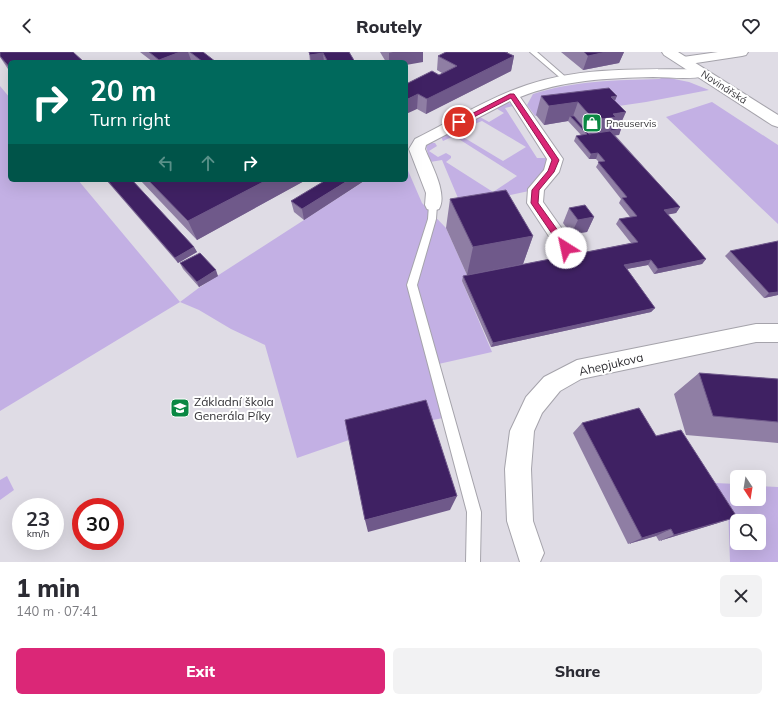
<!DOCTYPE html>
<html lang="en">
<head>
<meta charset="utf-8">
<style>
	body { margin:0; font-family:Mulish,sans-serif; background:#f2f2f3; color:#2b2b33; height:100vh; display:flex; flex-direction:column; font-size:15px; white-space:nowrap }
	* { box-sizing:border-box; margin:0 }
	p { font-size:13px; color:#7c7c81 }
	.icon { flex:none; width:22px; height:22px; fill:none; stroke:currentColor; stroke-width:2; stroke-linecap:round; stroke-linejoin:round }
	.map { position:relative; height:510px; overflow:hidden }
	.side { display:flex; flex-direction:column; background:#fff; flex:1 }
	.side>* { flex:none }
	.top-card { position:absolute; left:8px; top:8px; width:400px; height:122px; border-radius:6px; box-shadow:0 4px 16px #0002; background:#00695c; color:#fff; overflow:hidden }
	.needle { width:26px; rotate:168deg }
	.controls { position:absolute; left:730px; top:418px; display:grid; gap:8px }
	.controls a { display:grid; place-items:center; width:36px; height:36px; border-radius:6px; background:#fff; box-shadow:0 4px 16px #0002; font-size:20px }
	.speed { position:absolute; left:12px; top:446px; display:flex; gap:8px; font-size:20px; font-weight:700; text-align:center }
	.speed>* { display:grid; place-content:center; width:52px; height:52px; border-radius:50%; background:#fff; box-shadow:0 4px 16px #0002; line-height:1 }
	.speed small { font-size:10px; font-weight:400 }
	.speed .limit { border:6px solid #d22; background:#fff; color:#111 }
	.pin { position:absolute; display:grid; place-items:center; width:34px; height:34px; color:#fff; margin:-17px; border:2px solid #fff; border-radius:50%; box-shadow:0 1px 4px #0007 }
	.me { position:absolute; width:44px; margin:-22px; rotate:325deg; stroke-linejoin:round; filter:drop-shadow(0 0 3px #0008) }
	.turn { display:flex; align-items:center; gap:14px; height:84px; padding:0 16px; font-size:18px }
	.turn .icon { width:52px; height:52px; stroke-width:2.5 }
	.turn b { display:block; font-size:28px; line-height:34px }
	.lanes { display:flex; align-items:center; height:38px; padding:0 16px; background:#0003; justify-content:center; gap:20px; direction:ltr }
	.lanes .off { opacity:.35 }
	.round { display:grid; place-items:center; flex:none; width:42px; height:42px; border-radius:6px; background:#f2f2f3 }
	.overview { display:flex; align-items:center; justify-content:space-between; height:68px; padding:0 16px }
	h1 { font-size:24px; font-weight:800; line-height:30px }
	.primary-button { display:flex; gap:8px; margin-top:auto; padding:8px 16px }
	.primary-button a { flex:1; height:46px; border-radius:6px; background:#db2777; color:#fff; font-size:16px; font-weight:800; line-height:46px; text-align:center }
	.primary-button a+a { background:#f2f2f3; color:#2b2b33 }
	header { display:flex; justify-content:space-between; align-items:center; height:52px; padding:0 16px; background:#fff; font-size:18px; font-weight:800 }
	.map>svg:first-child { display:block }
	.green { fill:#c3b0e4; fill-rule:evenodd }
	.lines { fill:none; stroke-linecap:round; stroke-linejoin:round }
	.service-casing { stroke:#a5a3ab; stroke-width:2 }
	.minor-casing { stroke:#a5a3ab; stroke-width:2 }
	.tertiary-casing { stroke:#a5a3ab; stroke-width:2 }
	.service { fill:#fff; fill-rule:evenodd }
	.minor { fill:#fff; fill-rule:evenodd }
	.tertiary { fill:#fff; fill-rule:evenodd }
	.wall { fill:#8f7ea4 }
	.shaded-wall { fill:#6f598a }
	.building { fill:#3f2163; stroke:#6f598a }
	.route { fill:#db2777; stroke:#8e194d }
	.labels { text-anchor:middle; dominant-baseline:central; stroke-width:4; stroke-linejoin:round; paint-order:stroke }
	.far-street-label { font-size:10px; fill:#323135; stroke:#fff }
	.far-poi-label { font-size:10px; fill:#323135; stroke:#fff; text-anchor:start }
	.street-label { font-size:12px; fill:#323135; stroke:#fff }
	.poi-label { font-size:12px; fill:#323135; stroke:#fff; text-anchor:start }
</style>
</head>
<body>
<header><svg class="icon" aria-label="back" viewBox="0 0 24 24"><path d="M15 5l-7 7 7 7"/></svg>Routely<svg class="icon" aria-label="heart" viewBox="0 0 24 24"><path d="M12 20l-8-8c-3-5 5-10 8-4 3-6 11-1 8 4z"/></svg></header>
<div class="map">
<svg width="778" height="510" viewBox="0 0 778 510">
	<rect width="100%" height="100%" fill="#dfdce5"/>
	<path class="green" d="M664,25L689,30L709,38L646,50L605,56L600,54L535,64L527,53L533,42C573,29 617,28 659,27Z
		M0,34L10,46V128H78L180,250L200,235L366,128H406V114L422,151L446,176L467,223L462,229L492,300L434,313L448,365L423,370L349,388L297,406L265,293L231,277L199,258L180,250L0,359Z
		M505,50L512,52L513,54L505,56L537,106H548L547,116L529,139L487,148L458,146L442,108L430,110L426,94L431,91H435L437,94L429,99L438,105L446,101L451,104V106L446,110L493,140L517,124L454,84L443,89L441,85L460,75H464L466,78L458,82L503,109L526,95L482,69L472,73L470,71L478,64L489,70L504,61L494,55Z
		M712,50L778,93V172L666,65Z
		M7,424L14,438L0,448V428Z
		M715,431L737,432V447H759V434L778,435V510H730L728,454ZM737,469H759V491H737Z"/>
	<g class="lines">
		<defs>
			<path id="service" d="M530,0H537L568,27V29H564Z
				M433,150L437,153L436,167L417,233L481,460L480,510H466L467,460L407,233L428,167L429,153Z"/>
			<path id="minor" d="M718,0H748L746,3L742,4L683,13L679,12L677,9L679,6L683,5Z
				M701,17L705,18L707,21L705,24C689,28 670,25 653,25C608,26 562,28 520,45L563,107L559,120L544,138L543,150L572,191L575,196L572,201L566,203L560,201L527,151L528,137L544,118L547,107L510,49L426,93L425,97C431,112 448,142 439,157L433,159L427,157L425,153L426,141L409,97L415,87C451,69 488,46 527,33C582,14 644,18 701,17Z
				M756,272H778V290H756L581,327L560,339L542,361L534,379L531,417L533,469L544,501L540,510H520L507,469L505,417L510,379L526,345L544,325L577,308Z"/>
			<path id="tertiary" d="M662,0H678L778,63V75L772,73L664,3Z"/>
		</defs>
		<use href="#service" class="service-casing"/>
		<use href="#minor" class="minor-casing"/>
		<use href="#tertiary" class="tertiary-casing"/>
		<use href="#service" class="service"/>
		<use href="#minor" class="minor"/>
		<use href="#tertiary" class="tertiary"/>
	</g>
	<path class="wall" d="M0,0L10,10V20L0,5Z
		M140,0H203L216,10H194L191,8L184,10H153Z
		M309,0H349L355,10H310Z
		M380,0H423V10H386Z
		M561,0H624L619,11L583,18Z
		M507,1L514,4L511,19L426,62L417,57L406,32L439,23L442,21L437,18L438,4Z
		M541,44L615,49L619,75L621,77L619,83H615L680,155L676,161L668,162L706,207L702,212L654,222L648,213L627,217L655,256L651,260L491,295L462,229L463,224L631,191L616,172L619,167L630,165L619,151L621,147L596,115L599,110L596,107H589L574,89L576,84L581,83L568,69L544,73L536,63Z
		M106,128H132L194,195L197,200L178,211Z
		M140,128H306L197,188Z
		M364,129L304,168L294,160L291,149Z
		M450,147L533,184L523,212L467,223L446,176Z
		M569,156L594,165L587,180L571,182L563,171Z
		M730,199L778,243L764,246L725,204Z
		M180,211L218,224L199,235L183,217Z
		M699,321L778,327V391L686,383L674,342Z
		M582,371L656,384L718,471L659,489L656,484L628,492L573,381Z"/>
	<path class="shaded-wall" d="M180,0H188L191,8L184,10H160L159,8Z
		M393,0H423V10L406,13V10H389V1Z
		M504,0H508L506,8L514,4L511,19L426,62L427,47Z
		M606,0H624L619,11L583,18L588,4Z
		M323,1L324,10H311L310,3Z
		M418,42L417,57L406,62V48Z
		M617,44L609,63L611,45Z
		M578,50L572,67L570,64L568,69L544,73L549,54Z
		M626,60L618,78L621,77L619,83L587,87L594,68L613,62Z
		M598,101L596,107H589L591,102Z
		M267,128H306L197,188L188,169Z
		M349,128H364V129L304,168L302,157Z
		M680,155L676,161L661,164L664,158Z
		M594,165L587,180L571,182L578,168Z
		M533,184L523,212L467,223L473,195Z
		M194,195L197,200L178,211L175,206Z
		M706,207L702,212L654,222L658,217Z
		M651,208L648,213L621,218L624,213Z
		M216,218L218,224L199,235L197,230Z
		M778,240V243L764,246L769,241Z
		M655,256L651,260L491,295L493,291Z
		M457,444L450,458L368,480L365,468Z
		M737,465L718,471L659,489L674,483Z
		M671,477L656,484L628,492L642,486Z"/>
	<path class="building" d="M0,0H73L84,10H10V16L0,4Z
		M149,0H180L159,8Z
		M190,0H203L216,10H203Z
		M309,0H349L355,10H328L323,1L310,3Z
		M446,0H505L514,4L427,47L418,42L406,48V32L432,19L439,23L457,14L438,4Z
		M584,0H606L588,4Z
		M609,36L617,44L611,45L626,60L613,62L616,65L594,68L578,50L549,54L541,44Z
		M570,64H574L589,82L610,79L680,155L664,158L706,207L658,217L651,208L624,213L655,256L493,291L463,224L638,190L619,167L637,164L622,146L627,145L598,110L605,109L598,101L591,102L576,84L587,82Z
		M618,74L621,77L610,79L612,75Z
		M107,128H132L194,195L175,206Z
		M148,128H267L188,169Z
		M326,128H349L302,157L291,149Z
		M506,138L533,184L473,195L450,147Z
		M585,153L594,165L578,168L569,156Z
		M778,189V240L769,241L730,199Z
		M200,201L216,218L197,230L180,211Z
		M699,321L778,327V370L713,364Z
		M426,348L457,444L365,468L345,368Z
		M639,356L656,384L681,378L737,465L674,483L671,477L642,486L582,371Z"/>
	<path class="route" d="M510,42H514L559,108L554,120L539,138L538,151L569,194L570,196L569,198H563L531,151L532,138L548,119L552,108L511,46L462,71L456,70Z"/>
	<defs>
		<symbol id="shop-square" viewBox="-11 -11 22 22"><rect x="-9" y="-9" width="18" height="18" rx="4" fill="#0a8843" stroke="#fff"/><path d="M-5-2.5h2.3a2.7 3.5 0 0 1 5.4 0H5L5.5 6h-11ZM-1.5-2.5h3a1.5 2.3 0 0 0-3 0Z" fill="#fff"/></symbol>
		<symbol id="school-square" viewBox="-11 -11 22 22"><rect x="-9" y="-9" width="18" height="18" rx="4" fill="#0a8843" stroke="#fff"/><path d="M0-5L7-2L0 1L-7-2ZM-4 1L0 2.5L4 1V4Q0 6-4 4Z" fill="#fff"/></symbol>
	</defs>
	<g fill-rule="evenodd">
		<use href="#shop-square" x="581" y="60" width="22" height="22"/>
		<use href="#school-square" x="169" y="345" width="22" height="22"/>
	</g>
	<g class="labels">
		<g class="far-street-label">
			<text transform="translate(724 35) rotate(33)">Novinářská</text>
		</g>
		<g class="far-poi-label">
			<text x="606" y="71">Pneuservis</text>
		</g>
		<g class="street-label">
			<text transform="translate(611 312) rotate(-13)">Ahepjukova</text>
		</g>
		<g class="poi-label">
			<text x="194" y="349">Základní škola<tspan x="194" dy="14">Generála Píky</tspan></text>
		</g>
	</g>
</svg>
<div class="controls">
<a><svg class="needle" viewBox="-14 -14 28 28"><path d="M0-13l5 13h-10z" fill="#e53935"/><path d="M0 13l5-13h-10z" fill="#7c7c81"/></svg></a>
<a><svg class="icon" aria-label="search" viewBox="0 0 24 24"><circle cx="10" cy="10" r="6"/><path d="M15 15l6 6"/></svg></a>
</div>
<div class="speed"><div>23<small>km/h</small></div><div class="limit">30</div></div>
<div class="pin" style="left:459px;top:70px;background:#d93025"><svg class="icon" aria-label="arrive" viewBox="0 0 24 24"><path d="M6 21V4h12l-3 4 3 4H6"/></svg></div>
<svg class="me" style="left:566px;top:196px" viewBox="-20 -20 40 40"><circle r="19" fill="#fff"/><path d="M0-13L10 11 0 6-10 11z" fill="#db2777"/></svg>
<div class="top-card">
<div class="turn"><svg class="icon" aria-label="right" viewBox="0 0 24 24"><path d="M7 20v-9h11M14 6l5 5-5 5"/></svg><div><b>20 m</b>Turn right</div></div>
<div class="lanes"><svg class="icon off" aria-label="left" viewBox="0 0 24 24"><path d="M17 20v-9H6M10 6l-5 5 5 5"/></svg><svg class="icon off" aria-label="ahead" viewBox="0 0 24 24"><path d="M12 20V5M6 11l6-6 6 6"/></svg><svg class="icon" aria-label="right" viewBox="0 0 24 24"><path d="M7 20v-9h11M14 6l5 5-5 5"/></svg></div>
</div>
</div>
<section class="side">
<div class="overview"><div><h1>1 min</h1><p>140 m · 07:41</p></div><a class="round"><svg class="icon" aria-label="close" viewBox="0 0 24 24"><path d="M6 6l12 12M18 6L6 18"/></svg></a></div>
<div class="primary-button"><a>Exit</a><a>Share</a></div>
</section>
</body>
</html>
